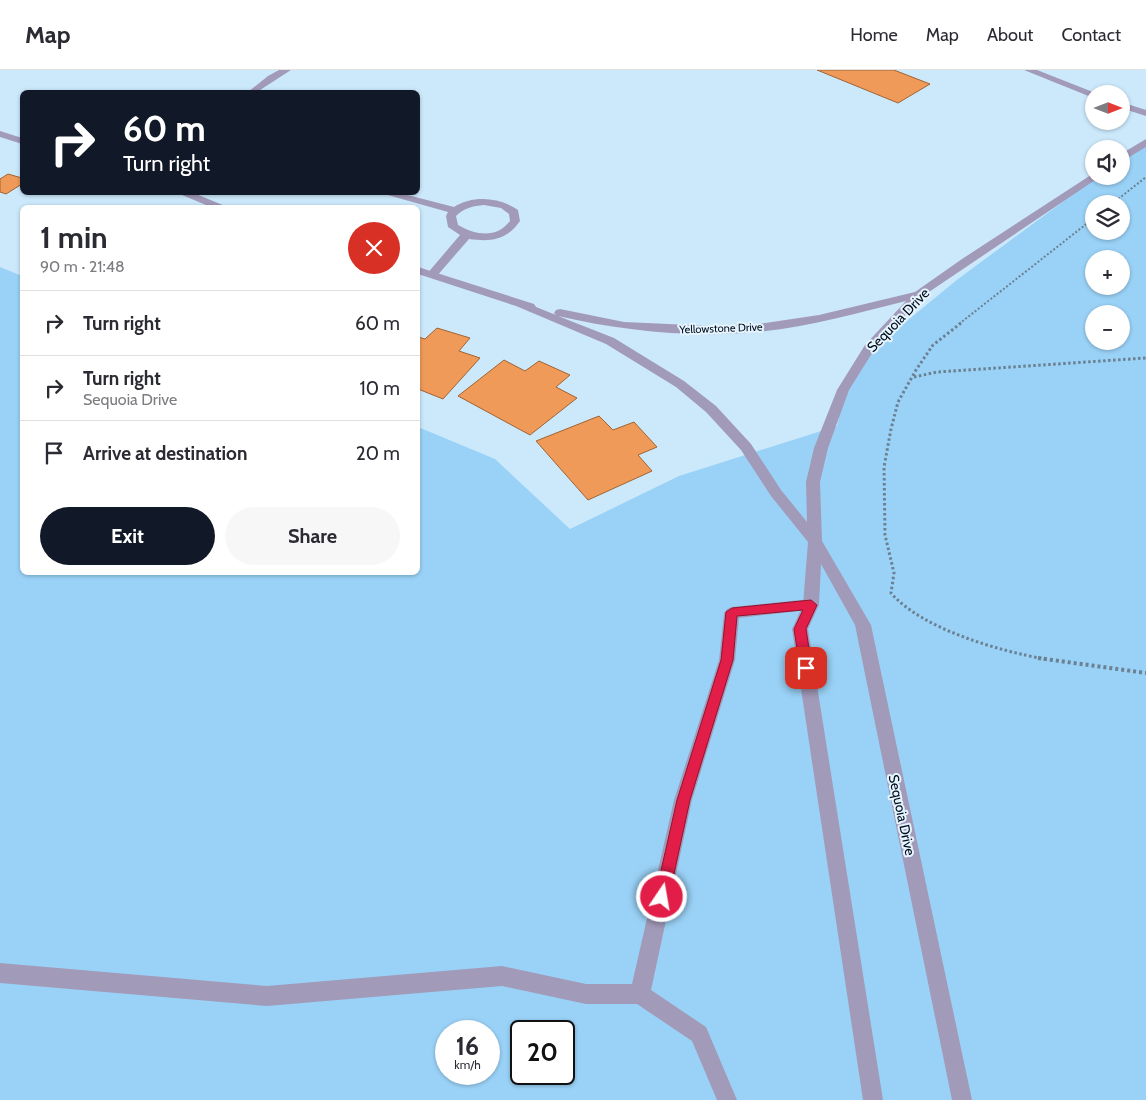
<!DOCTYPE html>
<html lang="en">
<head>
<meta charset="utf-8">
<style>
	body { margin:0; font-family:Cabin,sans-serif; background:#f7f7f7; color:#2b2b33; height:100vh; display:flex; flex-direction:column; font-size:19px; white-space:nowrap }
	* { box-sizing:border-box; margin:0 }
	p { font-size:16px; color:#7c7c81 }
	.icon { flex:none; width:28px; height:28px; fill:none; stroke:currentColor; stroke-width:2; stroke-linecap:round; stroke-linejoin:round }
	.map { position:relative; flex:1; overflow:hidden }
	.drawer { position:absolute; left:20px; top:135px; width:400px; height:370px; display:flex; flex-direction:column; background:#fff; border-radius:8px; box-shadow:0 1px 4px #0004 }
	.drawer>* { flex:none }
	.top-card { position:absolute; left:20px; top:20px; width:400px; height:105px; border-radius:8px; box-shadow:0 1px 4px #0004; background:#111827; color:#fff; overflow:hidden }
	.needle { width:32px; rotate:90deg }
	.controls { position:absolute; left:1085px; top:15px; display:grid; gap:10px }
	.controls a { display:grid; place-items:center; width:45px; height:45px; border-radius:50%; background:#fff; box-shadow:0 1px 4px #0004; font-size:25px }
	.speed { position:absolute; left:435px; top:950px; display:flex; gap:10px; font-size:25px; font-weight:700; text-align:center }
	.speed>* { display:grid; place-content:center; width:65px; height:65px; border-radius:50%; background:#fff; box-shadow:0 1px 4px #0004; line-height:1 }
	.speed small { font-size:12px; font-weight:400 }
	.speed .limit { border:2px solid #111; border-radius:8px; background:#fff; color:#111 }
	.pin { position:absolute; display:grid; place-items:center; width:42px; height:42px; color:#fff; margin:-21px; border-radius:10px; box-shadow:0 2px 8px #0006 }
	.me { position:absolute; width:55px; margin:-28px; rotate:12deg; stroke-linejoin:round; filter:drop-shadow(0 0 4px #0008) }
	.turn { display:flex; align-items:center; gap:18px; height:105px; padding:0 20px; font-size:22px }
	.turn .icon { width:65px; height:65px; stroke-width:2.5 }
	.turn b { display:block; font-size:35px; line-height:42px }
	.round { display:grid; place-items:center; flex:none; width:52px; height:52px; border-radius:26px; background:#f7f7f7 }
	.summary { display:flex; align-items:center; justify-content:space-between; height:85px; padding:0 20px }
	h1 { font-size:30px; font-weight:700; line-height:38px }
	.action { display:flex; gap:10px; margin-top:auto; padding:10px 20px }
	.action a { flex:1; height:58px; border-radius:30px; background:#111827; color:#fff; font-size:20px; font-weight:700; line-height:58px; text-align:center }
	.action a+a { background:#f7f7f7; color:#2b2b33 }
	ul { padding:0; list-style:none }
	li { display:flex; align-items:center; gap:15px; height:65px; padding:0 20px; border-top:1px solid #e1e1e2 }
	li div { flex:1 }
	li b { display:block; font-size:19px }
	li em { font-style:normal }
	header { display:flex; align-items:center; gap:30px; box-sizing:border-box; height:70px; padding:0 25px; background:#fff; border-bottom:1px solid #e1e1e2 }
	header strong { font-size:24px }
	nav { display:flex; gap:28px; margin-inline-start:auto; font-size:18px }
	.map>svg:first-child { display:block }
	.green { fill:#9ad2f7; fill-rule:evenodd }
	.building { fill:#ef9a58; stroke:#a06433 }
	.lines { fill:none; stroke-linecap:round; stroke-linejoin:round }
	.path-far2 { stroke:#6b8191; stroke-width:2; stroke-dasharray:2 2; stroke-linecap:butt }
	.path-far1 { stroke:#6b8191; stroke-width:3; stroke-dasharray:2.5 2.5; stroke-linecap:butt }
	.path { stroke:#6b8191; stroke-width:4; stroke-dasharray:3 3; stroke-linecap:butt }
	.service { fill:#a29ab9; fill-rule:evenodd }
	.minor { fill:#a29ab9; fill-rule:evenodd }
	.route { fill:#e11d48; stroke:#92132f }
	.labels { text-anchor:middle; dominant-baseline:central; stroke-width:4; stroke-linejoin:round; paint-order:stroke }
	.far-street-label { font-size:11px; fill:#000e1b; stroke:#e5f4fe }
	.street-label { font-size:14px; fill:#000e1b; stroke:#e5f4fe }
</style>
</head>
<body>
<header>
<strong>Map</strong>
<nav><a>Home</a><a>Map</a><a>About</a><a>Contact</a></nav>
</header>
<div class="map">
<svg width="1146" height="1030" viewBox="0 0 1146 1030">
	<rect width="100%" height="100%" fill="#cce9fc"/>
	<path class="green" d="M1146,75V1030H0V197L22,206V502H418V357L495,389L570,459L679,406L837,356L845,320L863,287L958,209L1087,114L1099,106H1121V92ZM1094,134H1121V161H1094ZM1094,189H1121V216H1094ZM1094,244H1121V271H1094ZM446,961H489V1004H446ZM521,961H564V1004H521Z"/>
	<path class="building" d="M817,0H894L930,14L898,33Z
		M8,104L22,108V114L6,124L0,122V109Z
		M437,258L470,268L459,281L480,288L443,329L418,319V267L425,269Z
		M504,290L525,301L539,291L570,305L556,317L577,328L530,365L458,326Z
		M599,346L613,360L634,352L657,377L638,385L652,401L588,430L536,371Z"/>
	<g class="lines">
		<path class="path-far2" d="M1112,134L1146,107
			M959,254L1094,148"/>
		<path class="path-far1" d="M961,253L933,275L916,300L898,332L891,359L884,397L885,465L894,503L891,523C922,559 999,581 1045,589
			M914,307L937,302L1146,288"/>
		<path class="path" d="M1038,588L1146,603"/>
		<path class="service" d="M279,0H291L257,22H248L268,6Z
			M377,122H396L454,137C473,125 499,127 518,140L520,151C507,170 491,172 469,169L436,207L432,208L426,205L460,165L448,157L446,146L448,142ZM484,135L501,138L509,144L510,151C496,169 476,165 458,155L456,146C464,138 473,136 484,135Z
			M811,529L816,531L819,535L816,539L739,548L735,590L692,730L651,920L706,957L737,1030H717L692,971L637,934H586L502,916L267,936L0,913V893L267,916L502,896L586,914H632L674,730L719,590L724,543L727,539L732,537Z"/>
		<path class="minor" d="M1024,0H1037L1098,24H1094V28L1091,27Z
			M1121,32L1146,40V46L1121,38Z
			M0,61L22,68V74L0,67Z
			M1146,69V77L1121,92V84Z
			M1094,103V106H1101L923,226L874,280L849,320L828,378L820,412L822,471L871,555L972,1030H952L855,555L821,494L819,535L808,559L883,1030H863L792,559L803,535L808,472L771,426L741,380L706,342L676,317L606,274L516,236L418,204V197L534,234L536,237L556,245L554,243L556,240L560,239L624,252L713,256L758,254L819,245L915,222L962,189ZM906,231L865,275L837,320L814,378L806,412L807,452L781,420L751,374L716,336L684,311L614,268L558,246C623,261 691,268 758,262C808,257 857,243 906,231Z
			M175,122H191L230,138H213Z"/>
	</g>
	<path class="route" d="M811,530L817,535L806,559L812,598L810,602H802L800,598L794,559L803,540L737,546L733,590L690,730L669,827L667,832L662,834L657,832L655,827L677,730L721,590L726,542L732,538Z"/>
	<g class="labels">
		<g class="far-street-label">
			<text transform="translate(721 258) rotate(-2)">Yellowstone Drive</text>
		</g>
		<g class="street-label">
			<text transform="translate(898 250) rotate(-46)">Sequoia Drive</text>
			<text transform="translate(902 745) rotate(78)">Sequoia Drive</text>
		</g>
	</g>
</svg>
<div class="controls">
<a><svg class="needle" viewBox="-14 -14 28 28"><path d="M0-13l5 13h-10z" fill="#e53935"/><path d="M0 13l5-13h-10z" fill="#7c7c81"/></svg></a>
<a><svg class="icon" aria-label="sound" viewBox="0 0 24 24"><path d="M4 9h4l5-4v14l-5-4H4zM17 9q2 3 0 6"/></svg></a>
<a><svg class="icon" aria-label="layers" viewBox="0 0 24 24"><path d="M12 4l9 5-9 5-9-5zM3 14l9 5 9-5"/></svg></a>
<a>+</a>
<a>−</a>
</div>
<div class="speed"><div>16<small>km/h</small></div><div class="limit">20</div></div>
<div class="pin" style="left:806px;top:598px;background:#d93025"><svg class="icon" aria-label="arrive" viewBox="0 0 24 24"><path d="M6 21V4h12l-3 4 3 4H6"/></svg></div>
<svg class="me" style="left:662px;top:827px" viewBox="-20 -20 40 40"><circle r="17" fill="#e11d48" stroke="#fff" stroke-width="3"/><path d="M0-11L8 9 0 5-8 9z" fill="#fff"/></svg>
<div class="top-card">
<div class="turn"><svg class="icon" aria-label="right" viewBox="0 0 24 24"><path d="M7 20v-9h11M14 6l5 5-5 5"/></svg><div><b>60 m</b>Turn right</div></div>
</div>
<section class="drawer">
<div class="summary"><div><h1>1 min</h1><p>90 m · 21:48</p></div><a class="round" style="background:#d93025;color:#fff"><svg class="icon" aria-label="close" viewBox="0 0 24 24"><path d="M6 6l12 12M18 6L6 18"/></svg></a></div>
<ul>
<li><svg class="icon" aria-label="right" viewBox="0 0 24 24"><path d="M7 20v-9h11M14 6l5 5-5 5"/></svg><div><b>Turn right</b></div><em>60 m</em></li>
<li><svg class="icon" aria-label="right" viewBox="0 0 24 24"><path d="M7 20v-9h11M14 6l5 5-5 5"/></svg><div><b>Turn right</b><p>Sequoia Drive</p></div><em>10 m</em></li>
<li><svg class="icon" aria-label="arrive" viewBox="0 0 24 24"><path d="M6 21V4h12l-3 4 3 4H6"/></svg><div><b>Arrive at destination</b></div><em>20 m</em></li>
</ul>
<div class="action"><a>Exit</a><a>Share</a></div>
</section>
</div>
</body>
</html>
